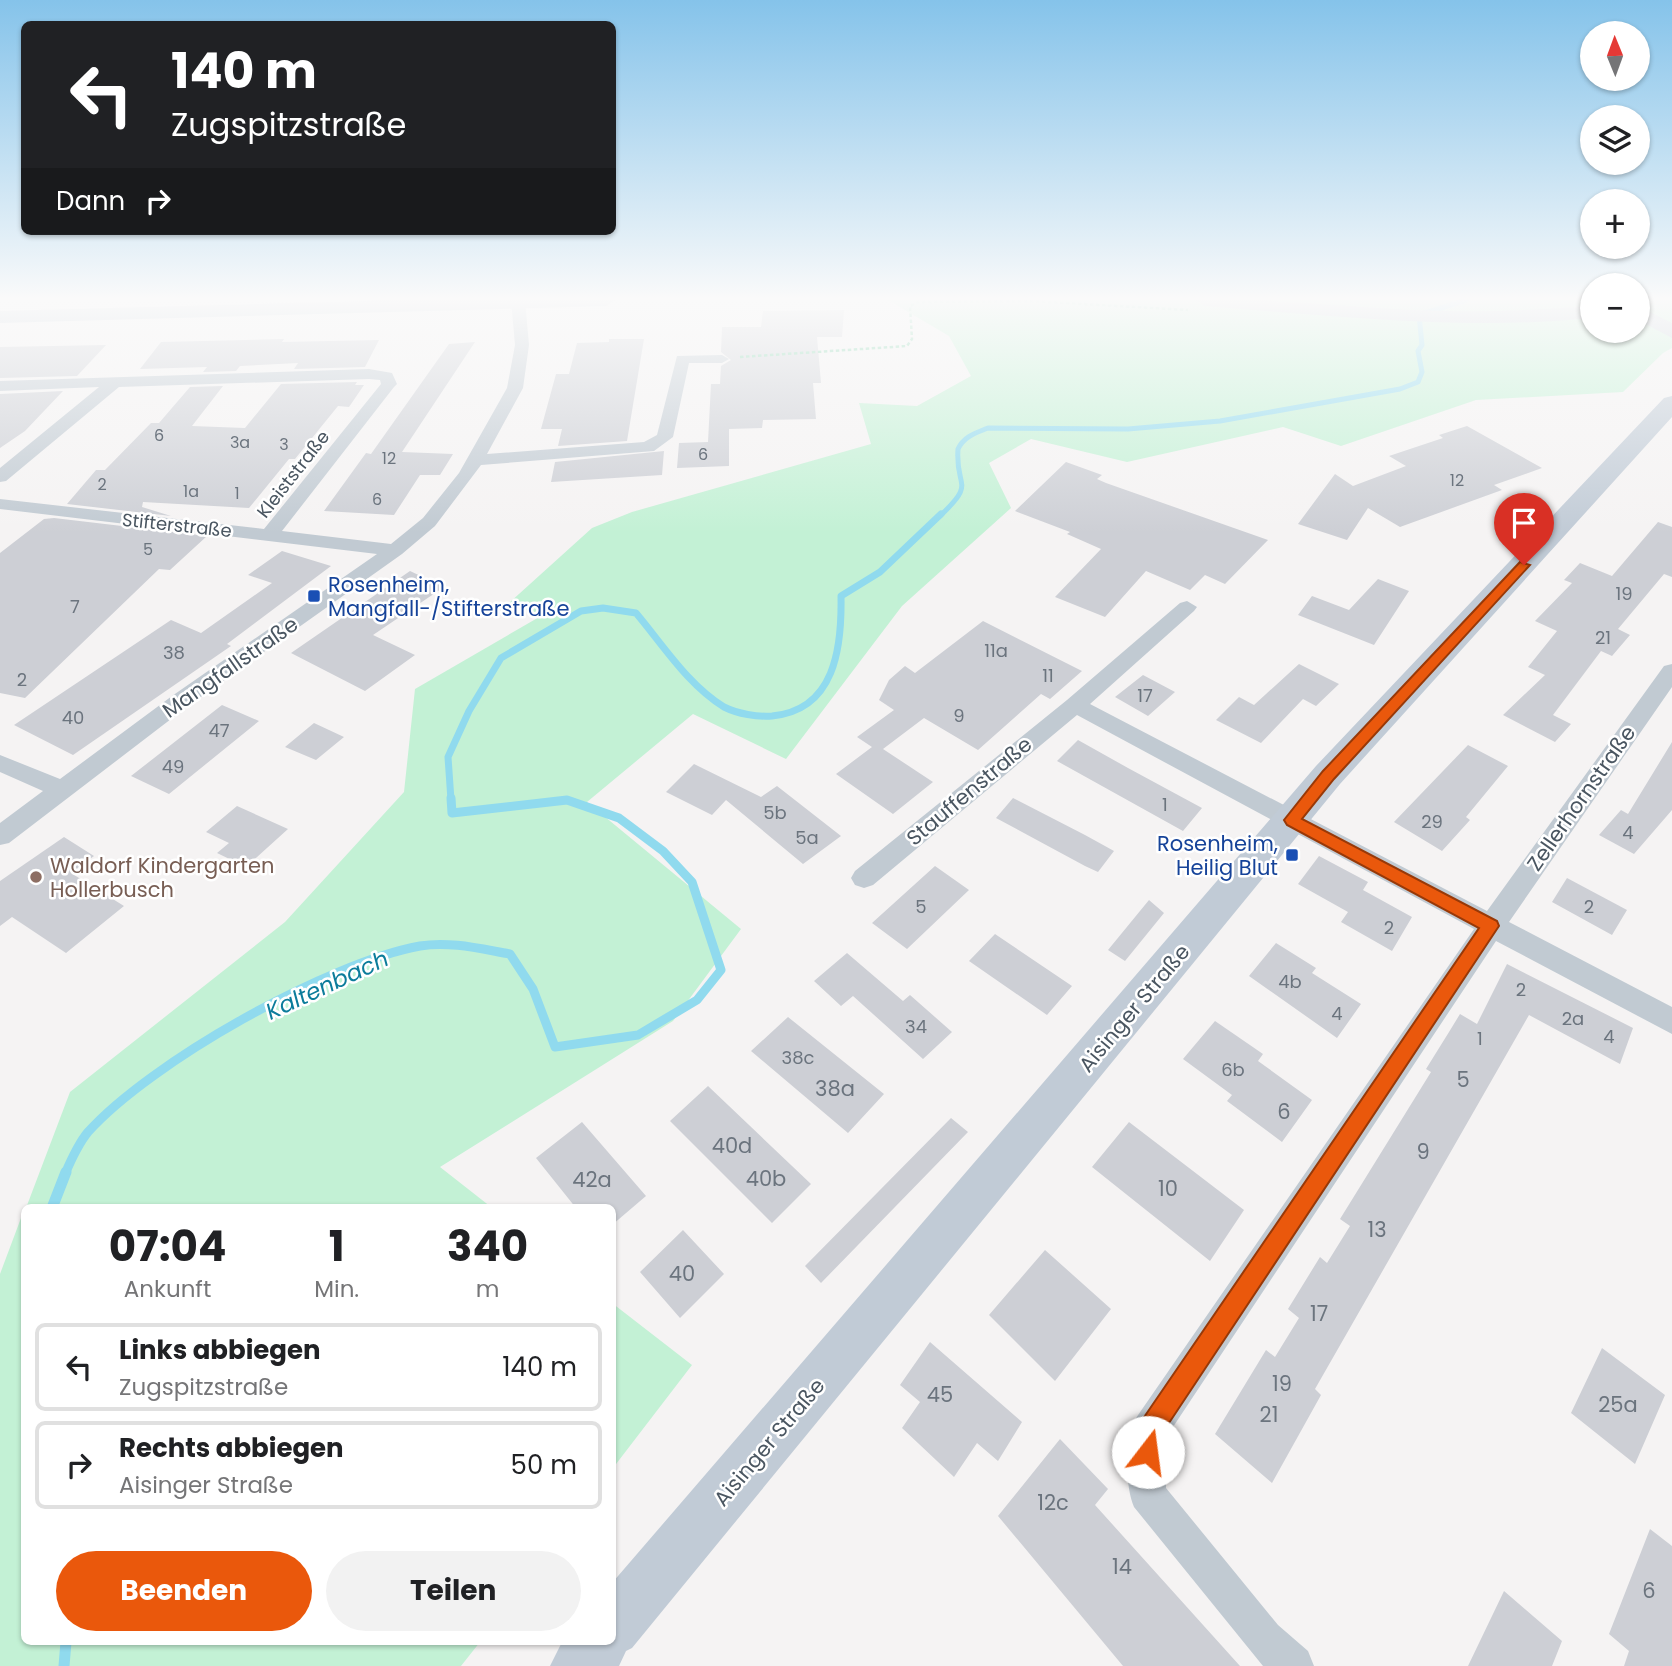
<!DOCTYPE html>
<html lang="de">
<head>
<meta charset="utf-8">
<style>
	body { margin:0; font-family:Poppins,sans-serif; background:#f2f2f2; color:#202124; height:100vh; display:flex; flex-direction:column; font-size:26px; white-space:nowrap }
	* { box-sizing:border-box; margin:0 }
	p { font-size:23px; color:#757577 }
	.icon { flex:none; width:38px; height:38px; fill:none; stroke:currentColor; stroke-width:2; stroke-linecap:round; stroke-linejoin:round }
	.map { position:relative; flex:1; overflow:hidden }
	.drawer { position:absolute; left:21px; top:1204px; width:595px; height:441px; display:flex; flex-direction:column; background:#fff; border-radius:10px; box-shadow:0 2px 5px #0004 }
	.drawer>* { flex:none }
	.top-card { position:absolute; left:21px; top:21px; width:595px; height:214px; border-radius:10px; box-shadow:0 2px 5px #0004; background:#202124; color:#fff; overflow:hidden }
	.needle { width:46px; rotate:359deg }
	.tools { position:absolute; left:1580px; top:21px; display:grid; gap:14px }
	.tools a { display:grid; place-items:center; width:70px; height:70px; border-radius:50%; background:#fff; box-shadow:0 2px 5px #0004; font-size:35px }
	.pin { position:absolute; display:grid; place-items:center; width:60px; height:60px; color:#fff; margin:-72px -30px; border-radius:50% 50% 50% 0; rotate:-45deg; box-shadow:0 0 7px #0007 }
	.pin .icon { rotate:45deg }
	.me { position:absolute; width:77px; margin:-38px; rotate:15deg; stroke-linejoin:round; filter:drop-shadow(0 0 5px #0008) }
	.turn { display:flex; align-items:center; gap:24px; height:147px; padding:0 35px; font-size:32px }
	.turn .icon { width:91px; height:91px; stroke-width:2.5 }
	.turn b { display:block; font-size:49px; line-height:60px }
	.then { display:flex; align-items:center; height:66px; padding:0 35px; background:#0003; gap:14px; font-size:26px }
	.eta { display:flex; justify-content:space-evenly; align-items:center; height:119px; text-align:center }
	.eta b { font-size:42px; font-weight:700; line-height:49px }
	.action { display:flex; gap:14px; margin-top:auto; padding:14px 35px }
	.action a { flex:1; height:80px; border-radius:42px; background:#ea580c; color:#fff; font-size:28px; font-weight:700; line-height:80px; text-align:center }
	.action a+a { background:#f2f2f2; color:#202124 }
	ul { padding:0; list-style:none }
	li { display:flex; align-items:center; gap:21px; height:88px; margin:0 14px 10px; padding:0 21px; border:4px solid #e0e0e0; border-radius:10px }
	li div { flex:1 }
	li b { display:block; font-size:26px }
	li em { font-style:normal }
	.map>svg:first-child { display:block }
	.green { fill:#c3f1d5 }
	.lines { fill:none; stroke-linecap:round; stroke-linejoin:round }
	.stream-far3 { stroke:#90daee; stroke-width:5 }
	.stream-far2 { stroke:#90daee; stroke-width:7 }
	.stream-far1 { stroke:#90daee; stroke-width:9 }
	.stream { stroke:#90daee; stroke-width:11 }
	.building { fill:#cdcfd5 }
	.path { stroke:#7ad0a6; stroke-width:2.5; stroke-dasharray:3.5 2.5; stroke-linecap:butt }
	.minor { fill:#c1cad2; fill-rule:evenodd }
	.secondary { fill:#c1cbd6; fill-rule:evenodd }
	.route { fill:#ea580c; stroke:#983908; stroke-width:2 }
	.transit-dot { fill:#1a4fb4; stroke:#fff; stroke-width:2.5 }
	.education-dot { fill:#8d6e63; stroke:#fff; stroke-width:2.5 }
	.labels { text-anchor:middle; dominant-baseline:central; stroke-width:5; stroke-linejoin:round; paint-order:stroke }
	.far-number-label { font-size:16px; fill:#6b747e }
	.far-street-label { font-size:18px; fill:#4a5661; stroke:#fff }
	.number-label { font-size:18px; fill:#6b747e }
	.transit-label { font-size:21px; fill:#164399; stroke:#fff; text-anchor:start }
	.street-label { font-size:21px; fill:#4a5661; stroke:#fff }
	.education-label { font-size:21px; fill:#785e54; stroke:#fff; text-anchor:start }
	.near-number-label { font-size:21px; fill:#6b747e }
	.water-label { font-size:23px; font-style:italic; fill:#0c7c9b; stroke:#fff }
</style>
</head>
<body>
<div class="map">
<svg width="1672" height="1666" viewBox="0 0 1672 1666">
	<rect width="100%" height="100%" fill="#f5f3f3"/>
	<path class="green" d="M888,300H1592V331H1638V300H1672V348L1663,353L1623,392L1476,400L1341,446L1283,427L1127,462L1031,439L989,463L1011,508L902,606L786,759L693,714L587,802L741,929L673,1021L440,1167L491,1207L26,1208L70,1092L285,922L404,792L415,689L541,616L509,603L592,528L632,512L871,444L859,403L917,406L971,376L949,336Z
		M24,1210V1642H480L461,1666H0V1274Z
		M612,1303L692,1365L613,1468H612Z"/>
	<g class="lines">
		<path class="stream-far3" d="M940,516C977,481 955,489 958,449C964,436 976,433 988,428L1128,429L1220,421L1400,389L1418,382L1422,372L1418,351L1422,345L1419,315L1466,300"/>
		<path class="stream-far2" d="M451,800L448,757L469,711L501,658L581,611L603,608L636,613C663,645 688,685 724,707C738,714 757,717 772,716C835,710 842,648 841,596L880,572L941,514"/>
		<path class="stream-far1" d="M65,1174C71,1160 78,1144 88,1132C151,1062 327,963 420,946C450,941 481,949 510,954L533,989L555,1047L638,1035L697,1000L721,970L692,882L663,851L619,818L567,800L452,813L451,798"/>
		<path class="stream" d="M52,1208L66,1172
			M64,1666L66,1642"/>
	</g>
	<path class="building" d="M844,310L842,337H817L821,383H813L816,419L763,420L762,428L729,429V466L677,468L679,443L708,442L711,384H720L721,366L731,360L721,352L722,327H761L763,311Z
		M284,339L282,342L379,340L365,367L294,369L298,363L240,366L236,371L203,372L207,367L140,369L161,342Z
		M609,339H644L627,441L558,446L562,429H541L556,374H569L577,343L609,342Z
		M475,342L402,452L453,454L440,475H420L394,515L324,511L366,453L371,454L449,344Z
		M106,345L77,376L0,378V347Z
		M357,382L355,385H364L349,407L338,406L295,459H289L249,508L143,502L142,507L171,516L67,504L96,470H105L151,423H159L190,387L223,386L192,426L245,428L281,384Z
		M63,391L25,431L0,448V394Z
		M1467,426L1542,468L1494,485L1502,490L1400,527L1368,508L1347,540L1298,524L1335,474L1353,486L1406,466L1389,456L1443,438L1439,435Z
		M664,451L662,475L551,482L555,462Z
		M1066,462L1102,475L1097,479L1106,483L1268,540L1225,584L1205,575L1190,590L1146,571L1105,617L1055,597L1101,549L1067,534L1070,532L1015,511Z
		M54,518L207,536L170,570L159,569L25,698L0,693V553L44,519Z
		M1658,522L1672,527V577L1664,574L1618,629L1630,635L1612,656L1601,651L1553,715L1571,724L1555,742L1503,715L1545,675L1528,667L1557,631L1535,621L1572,583L1564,580L1580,563L1612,576Z
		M282,551L331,566L227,644L231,646L73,755L14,725L171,620L201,633L272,583L248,575Z
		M410,571L444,587L373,635L415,655L365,691L291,653Z
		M1378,579L1409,591L1374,645L1298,615L1312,596L1349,610Z
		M983,621L1082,671L1050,699L1041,694L978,750L924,718L883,749L933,782L893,814L836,774L872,747L857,737L894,710L879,700L889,680L905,666L915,673Z
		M1299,664L1339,684L1316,706L1303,699L1261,743L1216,720L1239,697L1254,705Z
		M1143,675L1175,692L1148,716L1115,697Z
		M222,705L259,721L169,794L131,776Z
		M314,723L344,737L316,760L285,747Z
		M1078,740L1128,768L1202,808L1183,831L1057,761Z
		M1672,742V810L1634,854L1599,835L1621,810L1628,814Z
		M1468,745L1508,766L1466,817L1470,820L1442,851L1394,822Z
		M694,764L761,797L777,786L841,836L803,864L726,800L712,815L666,792Z
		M1013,798L1085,835L1114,851L1098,872L1085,866L996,818Z
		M237,806L288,829L246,867L217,853L229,843L206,832Z
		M64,837L94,856L71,873L124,906L66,953L12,917L0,926V881Z
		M1319,856L1368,882L1363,890L1412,917L1392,951L1341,922L1348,912L1298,884Z
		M935,866L969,890L907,949L872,923Z
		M1567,878L1627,910L1612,935L1552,902Z
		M1149,900L1164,913L1125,961L1108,950Z
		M995,934L1072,986L1047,1015L969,961Z
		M1276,943L1316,968L1312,973L1361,1004L1337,1038L1249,976Z
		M847,953L903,1001L910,995L952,1032L923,1059L853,996L841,1006L814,981Z
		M1507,964L1633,1028L1620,1064L1529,1015L1315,1389L1321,1395L1272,1483L1215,1434L1266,1350L1275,1357L1299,1318L1288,1309L1320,1257L1327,1263L1350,1226L1340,1219L1431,1072L1426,1069L1449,1032L1460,1014L1477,1024Z
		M788,1017L884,1094L848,1133L751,1051Z
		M1215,1021L1263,1054L1258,1061L1312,1100L1282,1142L1227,1101L1232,1095L1183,1059Z
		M708,1086L811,1184L772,1223L670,1121Z
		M951,1118L968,1132L821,1283L805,1266Z
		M582,1122L646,1196L612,1225V1208H576L536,1158Z
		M1129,1122L1244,1210L1210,1261L1092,1167Z
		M683,1230L724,1274L680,1318L640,1272Z
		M1045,1250L1111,1309L1055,1381L989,1315Z
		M930,1342L1022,1422L998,1461L977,1443L954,1477L902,1428L920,1402L900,1385Z
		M1602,1348L1665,1395L1635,1464L1571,1413Z
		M1060,1439L1108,1489L1095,1505L1240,1666H1123L998,1516Z
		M1650,1529L1672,1546V1666H1624L1629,1651L1609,1634Z
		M1504,1591L1562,1641L1552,1666H1468Z"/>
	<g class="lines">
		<path class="path" d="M740,357L907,346L912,339L910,306L918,302L1031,301L1188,310"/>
		<path class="minor" d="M511,300H525L529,345L523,388L487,454L644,442L657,435L677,356L722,355L729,359L722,363H689L673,437L654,451L481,465L435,526L402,554L188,706L9,843L0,845V823L43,791L0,772V755L60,779L172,696L377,554L0,509V499L264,529L381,384L380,380L369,379L119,387L6,481L0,482V468L99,387L0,391V381L369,369L392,373L397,384L394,387L282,531L391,544L423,518L459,473L507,388L515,345Z
			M1187,601L1197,607L1194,611L1090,704L1487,911L1664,666L1672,664V687L1509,922L1672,1007V1034L1496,941L1167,1436L1166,1488L1278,1625L1308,1651L1314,1666H1263L1134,1507C1124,1483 1126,1442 1136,1418L1474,929L1077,715L873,885L864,888L855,885L851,878L855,871L1067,700L1180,603Z"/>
		<path class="secondary" d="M399,300H616L606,306L0,323V311Z
			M1195,300C1262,298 1327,305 1394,309C1460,313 1526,311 1592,306V318C1463,331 1334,316 1205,306Z
			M1638,306L1672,323V338L1638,320Z
			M1672,396V417L1340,784L632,1648L626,1651L619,1666H550L562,1642H612V1583L1316,766L1664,398Z"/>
	</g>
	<linearGradient id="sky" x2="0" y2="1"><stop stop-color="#85c3ea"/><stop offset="0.56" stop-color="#fafafa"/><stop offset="1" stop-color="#fafafa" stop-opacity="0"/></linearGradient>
	<rect width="1672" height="533" fill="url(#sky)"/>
	<path class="route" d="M1520,562L1530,565L1334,779L1302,819L1497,921L1499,926L1161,1435L1157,1461L1148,1464L1140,1461L1136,1452L1140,1423L1479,928L1287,825L1284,820L1323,771Z"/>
	<g class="transit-dot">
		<rect x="307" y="589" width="14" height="14" rx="3.5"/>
		<rect x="1285" y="848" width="14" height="14" rx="3.5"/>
	</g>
	<circle class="education-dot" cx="36" cy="877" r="7"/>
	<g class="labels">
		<g class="far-number-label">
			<text x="159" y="435">6</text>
			<text x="240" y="442">3a</text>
			<text x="284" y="444">3</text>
			<text x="703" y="454">6</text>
			<text x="389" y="458">12</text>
			<text x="1457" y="480">12</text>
			<text x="102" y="484">2</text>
			<text x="191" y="491">1a</text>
			<text x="237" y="493">1</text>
			<text x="377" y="499">6</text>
			<text x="148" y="549">5</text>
		</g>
		<g class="far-street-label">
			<text transform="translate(293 474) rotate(-52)">Kleiststraße</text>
			<text transform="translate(177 525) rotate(6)">Stifterstraße</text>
		</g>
		<g class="number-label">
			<text x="1624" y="593">19</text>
			<text x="75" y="606">7</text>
			<text x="1603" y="637">21</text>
			<text x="996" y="650">11a</text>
			<text x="174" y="652">38</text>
			<text x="1048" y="675">11</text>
			<text x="22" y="679">2</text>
			<text x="1145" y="695">17</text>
			<text x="959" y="715">9</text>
			<text x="73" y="717">40</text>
			<text x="219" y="730">47</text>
			<text x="173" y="766">49</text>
			<text x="1165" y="804">1</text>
			<text x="775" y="812">5b</text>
			<text x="1432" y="821">29</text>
			<text x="1628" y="832">4</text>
			<text x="807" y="837">5a</text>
			<text x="921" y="906">5</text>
			<text x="1589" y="906">2</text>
			<text x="1389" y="927">2</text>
			<text x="1290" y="981">4b</text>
			<text x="1521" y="989">2</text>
			<text x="1337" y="1013">4</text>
			<text x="1573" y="1018">2a</text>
			<text x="916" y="1026">34</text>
			<text x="1609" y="1036">4</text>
			<text x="1480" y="1038">1</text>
			<text x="798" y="1057">38c</text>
			<text x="1233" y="1069">6b</text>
		</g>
		<g class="transit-label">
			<text x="328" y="584">Rosenheim,<tspan x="328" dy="24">Mangfall-/Stifterstraße</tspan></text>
			<text x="1278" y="843" text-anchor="end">Rosenheim,<tspan x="1278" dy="24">Heilig Blut</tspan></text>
		</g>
		<g class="street-label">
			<text transform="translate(230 667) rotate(-35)">Mangfallstraße</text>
			<text transform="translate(969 791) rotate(-40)">Stauffenstraße</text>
			<text transform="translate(1581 798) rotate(-55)">Zellerhornstraße</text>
			<text transform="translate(1134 1008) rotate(-50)">Aisinger Straße</text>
			<text transform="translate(769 1442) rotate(-50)">Aisinger Straße</text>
		</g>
		<g class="education-label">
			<text x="50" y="865">Waldorf Kindergarten<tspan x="50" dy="24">Hollerbusch</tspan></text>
		</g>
		<g class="near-number-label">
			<text x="1463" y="1079">5</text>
			<text x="835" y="1088">38a</text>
			<text x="1284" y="1111">6</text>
			<text x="732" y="1145">40d</text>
			<text x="1423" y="1151">9</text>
			<text x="766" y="1178">40b</text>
			<text x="592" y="1179">42a</text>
			<text x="1168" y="1188">10</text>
			<text x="1377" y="1229">13</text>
			<text x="682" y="1273">40</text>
			<text x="1319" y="1313">17</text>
			<text x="1282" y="1383">19</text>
			<text x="940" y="1394">45</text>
			<text x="1618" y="1404">25a</text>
			<text x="1269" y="1414">21</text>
			<text x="1053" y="1502">12c</text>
			<text x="1122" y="1566">14</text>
			<text x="1649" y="1590">6</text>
		</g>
		<g class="water-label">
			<text transform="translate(327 985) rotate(-25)">Kaltenbach</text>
		</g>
	</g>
</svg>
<div class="tools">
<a><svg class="needle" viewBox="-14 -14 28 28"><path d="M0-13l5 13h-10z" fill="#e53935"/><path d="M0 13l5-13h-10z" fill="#757577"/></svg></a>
<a><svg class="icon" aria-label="layers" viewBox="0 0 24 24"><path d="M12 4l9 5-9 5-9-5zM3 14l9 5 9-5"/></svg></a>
<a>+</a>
<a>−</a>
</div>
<div class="pin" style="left:1524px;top:565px;background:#d93025"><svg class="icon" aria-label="arrive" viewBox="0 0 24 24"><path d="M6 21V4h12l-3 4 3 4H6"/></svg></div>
<svg class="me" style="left:1148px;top:1452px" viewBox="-20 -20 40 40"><circle r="19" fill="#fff"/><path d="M0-13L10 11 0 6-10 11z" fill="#ea580c"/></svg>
<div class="top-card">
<div class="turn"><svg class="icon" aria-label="left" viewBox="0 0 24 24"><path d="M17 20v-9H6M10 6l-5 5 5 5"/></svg><div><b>140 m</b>Zugspitzstraße</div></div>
<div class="then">Dann<svg class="icon" aria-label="right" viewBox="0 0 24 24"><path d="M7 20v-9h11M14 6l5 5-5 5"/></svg></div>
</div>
<section class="drawer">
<div class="eta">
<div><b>07:04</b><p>Ankunft</p></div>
<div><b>1</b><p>Min.</p></div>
<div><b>340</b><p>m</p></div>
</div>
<ul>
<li><svg class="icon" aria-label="left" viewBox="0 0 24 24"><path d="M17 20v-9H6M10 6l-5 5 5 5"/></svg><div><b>Links abbiegen</b><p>Zugspitzstraße</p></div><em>140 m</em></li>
<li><svg class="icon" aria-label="right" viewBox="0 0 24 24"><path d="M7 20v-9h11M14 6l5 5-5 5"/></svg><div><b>Rechts abbiegen</b><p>Aisinger Straße</p></div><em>50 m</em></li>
</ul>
<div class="action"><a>Beenden</a><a>Teilen</a></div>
</section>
</div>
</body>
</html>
